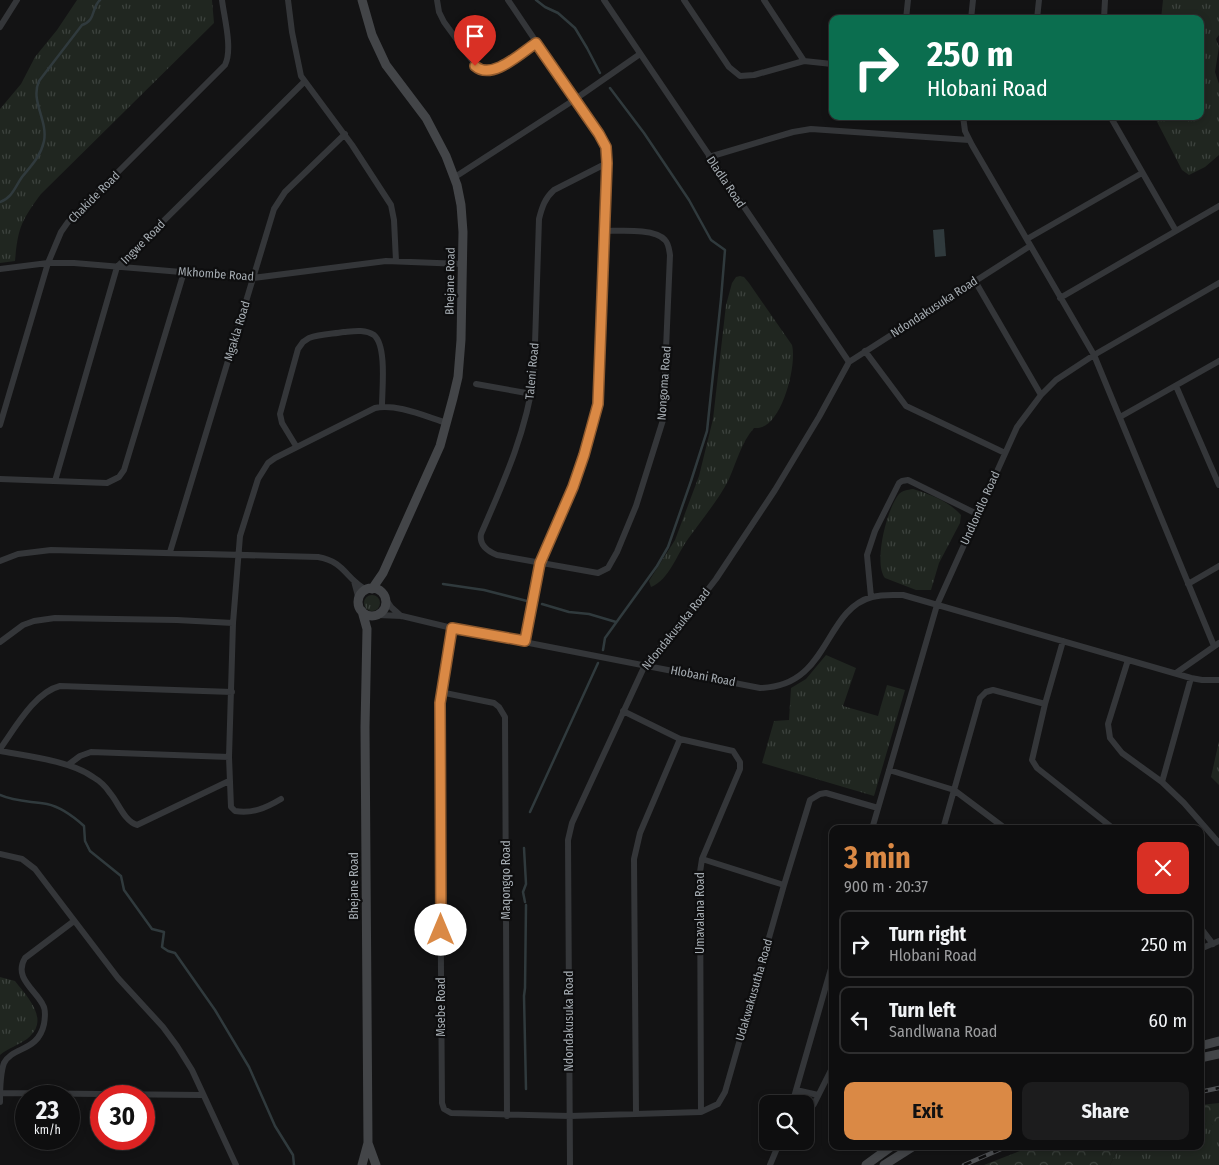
<!DOCTYPE html>
<html lang="en">
<head>
<meta charset="utf-8">
<style>
	body { margin:0; font-family:"Fira Sans Condensed",sans-serif; background:#1c1c1d; color:#f1f3f6; height:100vh; display:flex; flex-direction:column; font-size:19px; white-space:nowrap }
	* { box-sizing:border-box; margin:0 }
	p { font-size:16px; color:#9b9c9e }
	.icon { flex:none; width:28px; height:28px; fill:none; stroke:currentColor; stroke-width:2; stroke-linecap:round; stroke-linejoin:round }
	.map { position:relative; flex:1; overflow:hidden }
	.panel { position:absolute; left:829px; top:825px; width:375px; height:325px; display:flex; flex-direction:column; background:#0e0e0f; border-radius:10px; box-shadow:0 2px 8px #0003,0 0 0 1px #2e2e2f }
	.panel>* { flex:none }
	.banner { position:absolute; left:829px; top:15px; width:375px; height:105px; border-radius:10px; box-shadow:0 2px 8px #0003,0 0 0 1px #2e2e2f; background:#0b6e4f; color:#fff; overflow:hidden }
	.buttons { position:absolute; left:759px; top:1095px; display:grid; gap:10px }
	.buttons a { display:grid; place-items:center; width:55px; height:55px; border-radius:10px; background:#0e0e0f; box-shadow:0 2px 8px #0003,0 0 0 1px #2e2e2f; font-size:25px }
	.speed { position:absolute; left:15px; top:1085px; display:flex; gap:10px; font-size:25px; font-weight:700; text-align:center }
	.speed>* { display:grid; place-content:center; width:65px; height:65px; border-radius:50%; background:#0e0e0f; box-shadow:0 2px 8px #0003,0 0 0 1px #2e2e2f; line-height:1 }
	.speed small { font-size:12px; font-weight:400 }
	.speed .limit { border:8px solid #d22; background:#fff; color:#111 }
	.pin { position:absolute; display:grid; place-items:center; width:42px; height:42px; color:#fff; margin:-51px -21px; border-radius:50% 50% 50% 0; rotate:-45deg; box-shadow:0 0 5px #0007 }
	.pin .icon { rotate:45deg }
	.me { position:absolute; width:55px; margin:-28px; rotate:0deg; stroke-linejoin:round; filter:drop-shadow(0 0 4px #0008) }
	.turn { display:flex; align-items:center; gap:18px; height:105px; padding:0 15px; font-size:22px }
	.turn .icon { width:65px; height:65px; stroke-width:2.5 }
	.turn b { display:block; font-size:35px; line-height:42px }
	.round { display:grid; place-items:center; flex:none; width:52px; height:52px; border-radius:10px; background:#1c1c1d }
	.headline { display:flex; align-items:center; justify-content:space-between; height:85px; padding:0 15px }
	h1 { font-size:30px; font-weight:700; line-height:38px; color:#da8945 }
	.button { display:flex; gap:10px; margin-top:auto; padding:10px 15px }
	.button a { flex:1; height:58px; border-radius:10px; background:#da8945; color:#111; font-size:20px; font-weight:700; line-height:58px; text-align:center }
	.button a+a { background:#1c1c1d; color:#f1f3f6 }
	ul { padding:0; list-style:none }
	li { display:flex; align-items:center; gap:15px; height:68px; margin:0 10px 8px; padding:0 5px; border:2px solid #2e2e2f; border-radius:10px }
	li div { flex:1 }
	li b { display:block; font-size:19px }
	li em { font-style:normal }
	.map>svg:first-child { display:block }
	.grass { fill:url(#grass-tufts) }
	.forest { fill:url(#forest-crowns) }
	.water { fill:#303a3d }
	.lines { fill:none; stroke-linecap:round; stroke-linejoin:round }
	.stream { stroke:#303a3d; stroke-width:2.5 }
	.street { stroke:#343639; stroke-width:6 }
	.secondary { stroke:#434548; stroke-width:9 }
	.rail-casing { stroke:#4e5053; stroke-width:4.5 }
	.rail { stroke:#0e0e0f; stroke-width:2.5; stroke-dasharray:8; stroke-linecap:butt }
	.route-casing { stroke:#8e592d; stroke-width:12 }
	.route { stroke:#da8945; stroke-width:9 }
	.labels { text-anchor:middle; dominant-baseline:central; stroke-width:4.5; stroke-linejoin:round; paint-order:stroke }
	.street-label { font-size:12px; fill:#a6adb3; stroke:#0e0e0f }
</style>
</head>
<body>
<div class="map">
<svg width="1219" height="1165" viewBox="0 0 1219 1165">
	<defs>
		<pattern id="grass-tufts" width="24" height="20" patternUnits="userSpaceOnUse" patternTransform="scale(1.25)"><rect width="24" height="20" fill="#202620"/><path d="M3 7l-1-3M5 7V3M7 7l1-3M15 17l-1-3M17 17v-4M19 17l1-3" fill="none" stroke="#3d433e"/></pattern>
		<pattern id="forest-crowns" width="20" height="18" patternUnits="userSpaceOnUse" patternTransform="scale(1.25)"><rect width="20" height="18" fill="#202620"/><path d="M2 6a3 3 0 1 1 6 0M12 15a3 3 0 1 1 6 0" fill="none" stroke="#3d433e"/></pattern>
	</defs>
	<rect width="100%" height="100%" fill="#131314"/>
	<path class="grass" d="M77,0H212L214,23L41,194C21,221 18,228 15,261L0,263V109L21,84L35,57L57,30Z
		M1163,0H1219V35L1216,39L1219,47L1215,72L1219,84V155L1205,167L1189,175L1182,170L1154,116H1200V19H1161Z
		M740,276L744,277L749,283L792,345C797,365 783,420 762,427C760,428 757,428 754,428C741,443 737,461 729,479C718,501 702,519 688,539C677,554 669,580 651,587L649,581L675,540L699,476L713,419L726,305L732,283L736,277Z
		M913,489C932,495 948,501 961,515L960,523L939,563L931,590H916L885,578C873,563 887,508 899,494C903,490 907,490 913,489Z
		M364 603a8 8 0 1 1 16 0a8 8 0 1 1-16 0Z
		M826,655L856,668L843,706L878,716L887,685L905,690L874,796L762,763L774,721L789,720L791,688L806,679Z
		M1219,741V785L1211,777Z
		M0,977L15,981C28,998 51,1020 27,1039C19,1045 8,1048 0,1055Z
		M1207,1119L1213,1125H1219V1165H1110L1117,1151L1123,1146H1200V1137L1202,1135Z"/>
	<path class="forest" d="M1219,1103V1125H1213L1207,1120L1202,1136L1200,1137V1105Z
		M1033,1146H1123L1117,1151L1110,1165H984Z"/>
	<path class="water" d="M944,229L946,256L935,257L933,230Z"/>
	<g class="lines">
		<path class="stream" d="M536,0L545,7L558,13L575,28L587,48L600,73
			M0,202C12,198 15,187 22,177C31,166 41,156 44,141C48,120 30,101 39,81L82,25C96,21 91,8 100,0
			M443,584L484,590L527,601
			M542,604L569,612L589,614L616,622
			M603,650L605,638L657,566L668,547L691,481L707,431L721,299L725,250L711,240L689,200L644,133L610,88
			M0,795C15,802 31,801 47,804C61,807 73,816 84,826L85,841L90,851L121,876L124,890L152,929L164,932L162,947L168,951L175,953L215,1010L249,1067L275,1126L293,1155L294,1165
			M530,812L598,663
			M524,848L526,884L523,892L525,902
			M526,1089L524,996L525,988L526,905"/>
		<path class="street" d="M288,0L292,32L301,76L352,145L391,205L394,220L396,261
			M437,0L439,12L444,22L479,70C497,76 521,53 536,43
			M508,0L603,141L607,152V163L600,382L598,404L584,455L573,487L540,563L525,641
			M604,0L849,362
			M684,0L729,67L740,76L754,75L804,61L832,64
			M764,0L804,61
			M906,19L908,0
			M971,19L973,0
			M1037,19L1039,0
			M1104,19L1105,0
			M0,27L17,0
			M963,116L965,131L972,145L1094,355L1214,646
			M1110,116L1176,231
			M709,157L793,132L811,129L969,140
			M455,177L574,100L640,54
			M605,231C620,231 655,228 665,240C669,244 669,250 670,255L663,420L636,506L617,552L608,568L598,573L497,555C487,551 479,545 481,534C504,481 526,433 534,375L539,219C542,207 545,198 554,190L607,163
			M1027,239L1142,173
			M0,269L48,263H74L253,278L386,261L462,264
			M975,281L1041,395
			M1060,298L1219,206
			M865,351L906,406L1005,453
			M476,384L532,394
			M1176,386L1219,485
			M1120,417L1219,361
			M0,425L48,263L61,232L68,222L225,65C233,49 224,17 222,0
			M296,446L282,423L280,414L298,349L303,342L309,338C320,334 332,334 344,332C354,331 365,329 374,335C387,346 382,390 382,406
			M0,479L107,483L119,477L124,470L184,272
			M55,481L117,267L304,82
			M170,552L274,209L285,192L345,134
			M0,561L18,554L51,550L318,557C346,562 345,579 367,590
			M354,581L359,600
			M1188,584L1219,566
			M871,597L867,555L875,531L899,483L902,481L908,480L977,514
			M385,598L391,607L401,616
			M378,615L402,616L452,628L760,688C830,687 823,610 872,597C883,594 893,595 903,595L1191,678L1202,680H1219
			M452,628L439,703L442,1103L444,1109L451,1113L570,1116L701,1112L718,1104L725,1092L784,885L810,800L820,794L826,793L878,808
			M1063,641L1045,704L1032,760L1037,768L1114,829
			M0,642L23,625L34,621L55,618L177,620L233,623
			M1128,660L1108,724L1110,738L1122,753L1162,782
			M1176,673L1219,643
			M1191,678L1162,782L1184,803L1219,843
			M440,692L494,703L499,707L505,717L507,1116
			M623,711L680,739L733,751L740,762V769L702,859L700,872L701,1112
			M0,749C15,728 35,692 60,686L232,692
			M0,751C27,756 71,761 93,777C100,781 106,787 110,793C118,802 124,821 137,825L229,781
			M68,765L80,756L91,752L229,757
			M889,770L954,790L1006,829
			M281,799C266,808 252,814 235,811L231,807L229,757L233,623L240,536L258,479L268,463L275,458L375,408C396,403 427,417 447,423
			M872,829L937,605L1017,427L1041,395L1056,380L1094,355L1219,283
			M943,829L980,698L986,692L993,690L1045,704
			M0,854L22,859L35,869L118,978L163,1027L177,1046L192,1070L236,1165
			M702,859L784,885
			M1200,927L1213,944
			M1200,949L1219,941
			M796,1090L818,1095
			M0,1093L202,1095
			M0,1102C0,1089 0,1074 4,1063C13,1046 38,1052 44,1024C45,1018 46,1010 43,1005C36,990 13,978 25,958L74,921
			M792,1104L832,965
			M636,1113L634,859L640,833L680,739
			M805,1116L814,1104L832,1068
			M570,1165L568,840L572,823L645,665L699,601L716,579L775,490L819,417L849,362L1030,246
			M770,1165L780,1141"/>
		<path class="secondary" d="M362,0L372,35L386,65L426,118L446,156L457,185L461,205L463,232L461,340L458,377L453,398L440,446L383,573L372,589
			M358 602a14 14 0 1 1 28 0a14 14 0 1 1-28 0Z
			M1200,1046L1219,1041
			M1200,1058L1219,1054
			M368,1143L376,1165
			M362,1165L368,1143L365,727L367,629L362,611
			M866,1165L892,1146
			M884,1165L914,1146"/>
		<defs>
			<path id="rail" d="M1200,1092L1219,1088
				M964,1165L1008,1146"/>
		</defs>
		<use href="#rail" class="rail-casing"/>
		<use href="#rail" class="rail"/>
	</g>
	<g class="lines">
		<defs>
			<path id="route" d="M441,930L440,703L452,628L525,641L540,563L573,487L584,455L598,404L607,163L606,147L599,134L536,43C521,53 492,81 475,66"/>
		</defs>
		<use href="#route" class="route-casing"/>
		<use href="#route" class="route"/>
	</g>
	<g class="labels">
		<g class="street-label">
			<text transform="translate(726 182) rotate(56)">Dladla Road</text>
			<text transform="translate(94 197) rotate(-45)">Chakide Road</text>
			<text transform="translate(143 242) rotate(-45)">Ingwe Road</text>
			<text transform="translate(216 274) rotate(4)">Mkhombe Road</text>
			<text transform="translate(450 281) rotate(-89)">Bhejane Road</text>
			<text transform="translate(934 307) rotate(-33)">Ndondakusuka Road</text>
			<text transform="translate(237 331) rotate(-73)">Mgakla Road</text>
			<text transform="translate(532 371) rotate(-85)">Taleni Road</text>
			<text transform="translate(664 383) rotate(-86)">Nongoma Road</text>
			<text transform="translate(980 508) rotate(-66)">Undlondlo Road</text>
			<text transform="translate(676 629) rotate(-51)">Ndondakusuka Road</text>
			<text transform="translate(703 676) rotate(11)">Hlobani Road</text>
			<text transform="translate(506 880) rotate(-90)">Maqongqo Road</text>
			<text transform="translate(354 886) rotate(-90)">Bhejane Road</text>
			<text transform="translate(700 913) rotate(-90)">Umavalana Road</text>
			<text transform="translate(754 990) rotate(-74)">Udakwakusutha Road</text>
			<text transform="translate(441 1007) rotate(-90)">Msebe Road</text>
			<text transform="translate(569 1021) rotate(-90)">Ndondakusuka Road</text>
		</g>
	</g>
</svg>
<div class="buttons">
<a><svg class="icon" aria-label="search" viewBox="0 0 24 24"><circle cx="10" cy="10" r="6"/><path d="M15 15l6 6"/></svg></a>
</div>
<div class="speed"><div>23<small>km/h</small></div><div class="limit">30</div></div>
<div class="pin" style="left:475px;top:66px;background:#d93025"><svg class="icon" aria-label="arrive" viewBox="0 0 24 24"><path d="M6 21V4h12l-3 4 3 4H6"/></svg></div>
<svg class="me" style="left:441px;top:930px" viewBox="-20 -20 40 40"><circle r="19" fill="#fff"/><path d="M0-13L10 11 0 6-10 11z" fill="#da8945"/></svg>
<div class="banner">
<div class="turn"><svg class="icon" aria-label="right" viewBox="0 0 24 24"><path d="M7 20v-9h11M14 6l5 5-5 5"/></svg><div><b>250 m</b>Hlobani Road</div></div>
</div>
<section class="panel">
<div class="headline"><div><h1>3 min</h1><p>900 m · 20:37</p></div><a class="round" style="background:#d93025;color:#fff"><svg class="icon" aria-label="close" viewBox="0 0 24 24"><path d="M6 6l12 12M18 6L6 18"/></svg></a></div>
<ul>
<li><svg class="icon" aria-label="right" viewBox="0 0 24 24"><path d="M7 20v-9h11M14 6l5 5-5 5"/></svg><div><b>Turn right</b><p>Hlobani Road</p></div><em>250 m</em></li>
<li><svg class="icon" aria-label="left" viewBox="0 0 24 24"><path d="M17 20v-9H6M10 6l-5 5 5 5"/></svg><div><b>Turn left</b><p>Sandlwana Road</p></div><em>60 m</em></li>
</ul>
<div class="button"><a>Exit</a><a>Share</a></div>
</section>
</div>
</body>
</html>
